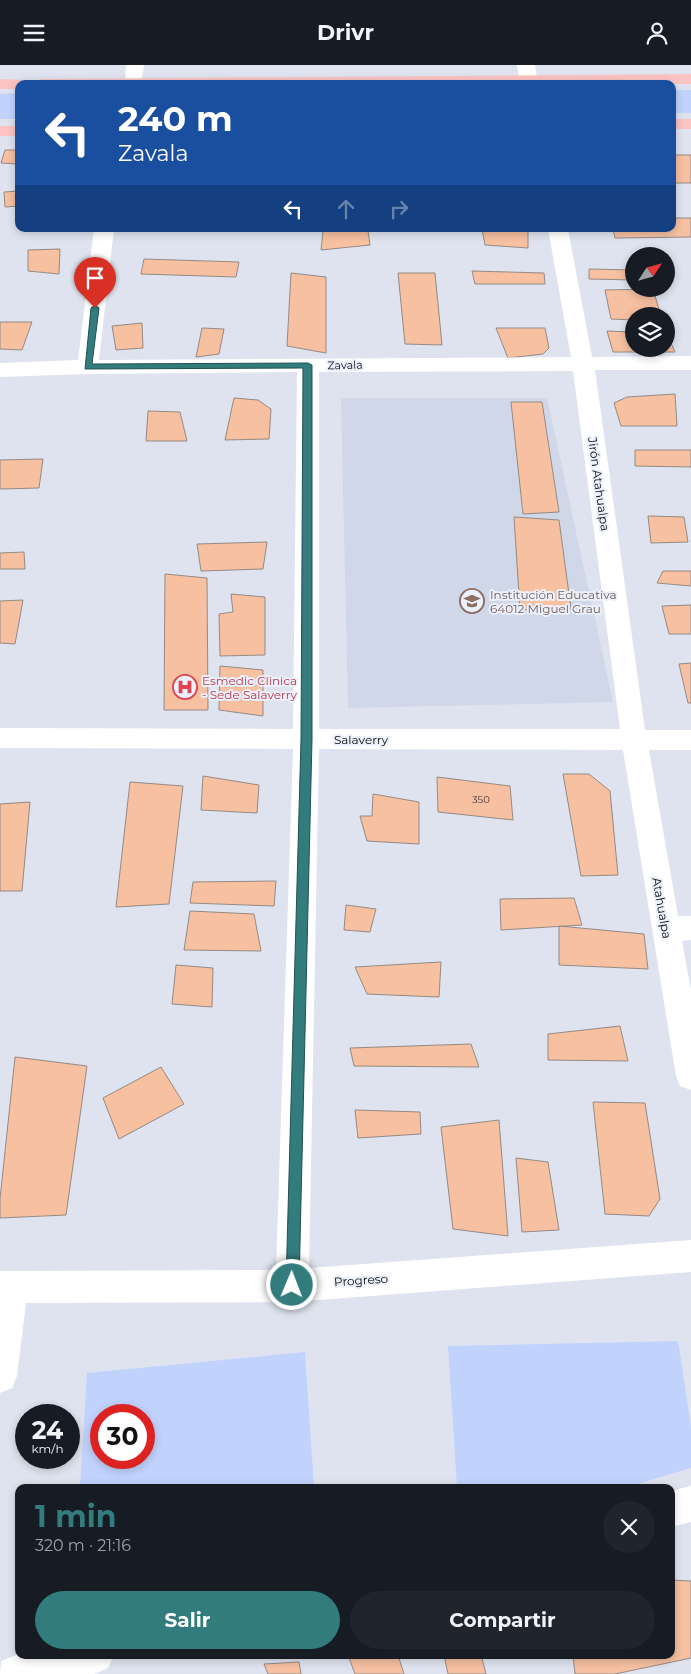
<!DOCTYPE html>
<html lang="es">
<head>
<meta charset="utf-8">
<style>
	body { margin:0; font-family:Montserrat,sans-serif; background:#20242c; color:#f1f3f6; height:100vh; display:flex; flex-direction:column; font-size:19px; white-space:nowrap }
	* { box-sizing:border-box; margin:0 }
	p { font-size:16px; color:#9ea1a6 }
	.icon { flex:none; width:28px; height:28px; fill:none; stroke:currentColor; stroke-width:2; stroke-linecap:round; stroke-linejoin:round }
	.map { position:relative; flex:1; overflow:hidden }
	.side { position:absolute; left:15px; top:1419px; width:660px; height:175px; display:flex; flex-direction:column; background:#171b24; border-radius:10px; box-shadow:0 2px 8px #0003 }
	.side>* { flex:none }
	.guide { position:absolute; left:15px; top:15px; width:661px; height:152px; border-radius:10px; box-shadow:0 2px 8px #0003; background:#1a4fa0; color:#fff; overflow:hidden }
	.needle { width:32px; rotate:54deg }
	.fabs { position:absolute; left:625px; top:182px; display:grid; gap:10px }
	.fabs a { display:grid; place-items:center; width:50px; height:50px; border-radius:50%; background:#171b24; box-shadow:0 2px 8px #0003; font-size:25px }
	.speed { position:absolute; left:15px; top:1339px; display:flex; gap:10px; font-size:25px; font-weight:700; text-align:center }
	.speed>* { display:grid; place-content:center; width:65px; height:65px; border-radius:50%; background:#171b24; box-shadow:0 2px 8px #0003; line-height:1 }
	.speed small { font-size:12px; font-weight:400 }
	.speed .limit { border:8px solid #d22; background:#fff; color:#111 }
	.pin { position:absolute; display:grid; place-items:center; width:42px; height:42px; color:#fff; margin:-51px -21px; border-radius:50% 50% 50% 0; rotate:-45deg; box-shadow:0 0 5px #0007 }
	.pin .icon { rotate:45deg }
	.me { position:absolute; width:55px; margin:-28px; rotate:1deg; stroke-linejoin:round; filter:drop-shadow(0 0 4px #0008) }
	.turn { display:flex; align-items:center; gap:18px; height:105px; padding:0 20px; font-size:22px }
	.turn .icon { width:65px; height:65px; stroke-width:2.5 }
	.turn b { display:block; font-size:35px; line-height:42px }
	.lanes { display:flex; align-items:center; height:48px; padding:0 20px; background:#0003; justify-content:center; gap:25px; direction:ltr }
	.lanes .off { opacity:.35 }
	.round { display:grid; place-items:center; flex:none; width:52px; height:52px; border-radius:26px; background:#20242c }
	.summary { display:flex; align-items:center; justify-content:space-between; height:85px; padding:0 20px }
	h1 { font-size:30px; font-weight:700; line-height:38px; color:#337c7d }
	.cta { display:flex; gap:10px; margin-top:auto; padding:10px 20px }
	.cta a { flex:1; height:58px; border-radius:30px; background:#337c7d; color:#fff; font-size:20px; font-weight:700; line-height:58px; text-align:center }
	.cta a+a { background:#20242c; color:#f1f3f6 }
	header { display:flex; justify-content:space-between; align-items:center; height:65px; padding:0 20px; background:#171b24; font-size:22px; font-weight:700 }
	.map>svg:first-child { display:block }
	.built { fill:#cfd7e9 }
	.green { fill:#c1d3fd; fill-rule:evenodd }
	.building { fill:#f6c0a1; stroke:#958a84 }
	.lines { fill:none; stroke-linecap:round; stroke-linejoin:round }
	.minor { fill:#fff; fill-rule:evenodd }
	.major { fill:#fbc4c2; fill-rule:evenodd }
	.route { fill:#337c7d; stroke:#215151 }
	.labels { text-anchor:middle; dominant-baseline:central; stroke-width:4; stroke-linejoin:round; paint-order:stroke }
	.number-label { font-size:10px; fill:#453934 }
	.far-street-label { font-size:11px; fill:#0a0c0f; stroke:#ebf0fc }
	.street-label { font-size:12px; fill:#0a0c0f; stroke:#ebf0fc }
	.education-label { font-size:12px; fill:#785e54; stroke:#ebf0fc; text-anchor:start }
	.health-label { font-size:12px; fill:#be3a42; stroke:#ebf0fc; text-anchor:start }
</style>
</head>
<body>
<header><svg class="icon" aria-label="menu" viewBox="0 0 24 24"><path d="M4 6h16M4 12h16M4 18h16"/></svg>Drivr<svg class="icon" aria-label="person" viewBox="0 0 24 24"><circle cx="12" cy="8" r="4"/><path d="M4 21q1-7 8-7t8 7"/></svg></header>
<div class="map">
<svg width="691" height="1609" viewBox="0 0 691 1609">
	<rect width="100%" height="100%" fill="#dee3ef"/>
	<path class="built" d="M341,333H547L613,637L348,643Z"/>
	<path class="green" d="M673,25H691V48H673Z
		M19,28V54H0V29Z
		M678,1276L691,1361V1403L627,1422H457L448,1281Z
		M305,1287L314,1422H80L87,1308ZM101,1350H144V1392H101Z"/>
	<path class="building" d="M5,85H19V99L1,98Z
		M672,90H691V118H672Z
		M19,126V141L5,142L4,127Z
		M672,153H691V172L615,173L613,164H672Z
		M482,164H528V183L485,180Z
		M323,166H368L370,180L321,185Z
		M60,184L59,209L28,206V185Z
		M144,194L239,197L236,212L141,209Z
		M589,204L634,205V215L589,214Z
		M472,206L544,208L545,219H475Z
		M291,208L326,212V288L287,281Z
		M398,208H435L442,280L405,279Z
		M653,224L661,251H634V255L611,254L605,225Z
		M0,257H32L22,285L0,284Z
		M142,258L143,283L116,285L112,261Z
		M202,263L224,264L219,289L196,292Z
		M496,263H545L549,283L543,289L508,293Z
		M607,266L634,267V284H666L667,269L675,287H613Z
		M675,329L677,361H621L614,338L627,332Z
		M234,333L258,335L271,344L269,374L225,375Z
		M511,337H542L559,447L523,449Z
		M148,346L180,347L187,376H146Z
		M635,385H691V402L635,401Z
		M43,394L39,423L0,424V395Z
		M648,451L684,452L688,477L651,478Z
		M514,452L559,455L571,544L520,545Z
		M267,477L263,504L201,506L197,479Z
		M24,487L25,504H0V488Z
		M663,506H691V521L657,518Z
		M165,509L207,513L208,645H164Z
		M231,529L265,532V590L220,591L219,549L233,547Z
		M23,535L15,579L0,578V536Z
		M691,540V569H669L662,541Z
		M691,598V638H688L679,599Z
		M220,601L263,605V651L219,645Z
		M563,709H589L610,726L618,810L581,811Z
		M203,711L259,720L257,748L201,745Z
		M437,712L510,721L513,755L438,747Z
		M130,717L183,721L169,839L116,842Z
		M373,729L419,737V779L367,776L360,751H372Z
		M30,737L22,826H0V739Z
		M276,816L274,841L190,838L193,817Z
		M574,833L582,860L501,865L500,834Z
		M346,840L376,844L370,867L344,865Z
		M190,846L254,849L261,886L184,885Z
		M559,861L644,869L648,904L559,900Z
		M441,897L439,932L367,929L355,902Z
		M176,900L213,903L212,942L172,939Z
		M620,961L628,996L548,995V969Z
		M471,979L479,1002L354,1001L350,983Z
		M15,992L87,1001L66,1150L0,1153V1134Z
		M161,1002L184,1039L119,1074L103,1033Z
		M593,1037L645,1038L660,1134L649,1151L605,1149Z
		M355,1045L420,1047L421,1069L358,1073Z
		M499,1055L508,1171L453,1164L441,1062Z
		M516,1093L548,1097L559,1165L522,1167Z
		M671,1515L691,1516V1593L615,1609H575L573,1590H671Z
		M348,1590H398L404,1609H355Z
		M444,1590H481L486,1609H448Z
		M299,1597L301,1609H268L264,1599Z"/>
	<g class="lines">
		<path class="minor" d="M126,0H144L141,19H125Z
			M517,0H535L538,19H520Z
			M94,164H114L99,295L571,292L548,164H568L592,292L691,291V305H595L645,665H691V685H649L678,851H691V875L682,876L691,925V1025L680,1021L676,1011L623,685L319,684L309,1203L691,1175V1207L292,1237L26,1238L17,1311L12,1323L0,1328V1206L276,1205L293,684L0,683V663L293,664L297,307L88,309L0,312V298L78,295ZM573,306L620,664H319V307Z
			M691,1421V1457L671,1462V1426Z
			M19,1589V1590H114L108,1603L94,1609H0L1,1596Z"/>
		<path class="major" d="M691,9V19H35L38,15L44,14Z
			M0,14L25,15L28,19H19V24H0Z
			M672,54H691V64H672Z
			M0,61H19V71H0Z"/>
	</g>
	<path class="route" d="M95,240L99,243L92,299L308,298L312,300V674L299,1220L297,1225L292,1227L288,1225L286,1220L301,674L303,303L85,304L91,243Z"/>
	<defs>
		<symbol id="school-ring" viewBox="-11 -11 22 22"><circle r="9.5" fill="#ebf0fc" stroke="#8d6e63" stroke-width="1.5"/><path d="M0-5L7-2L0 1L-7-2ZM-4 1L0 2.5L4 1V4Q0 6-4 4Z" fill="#8d6e63"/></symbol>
		<symbol id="hospital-ring" viewBox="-11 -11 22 22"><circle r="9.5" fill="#ebf0fc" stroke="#e0444e" stroke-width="1.5"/><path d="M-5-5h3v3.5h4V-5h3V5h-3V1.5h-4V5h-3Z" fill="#e0444e"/></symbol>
	</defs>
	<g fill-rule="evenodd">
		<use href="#school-ring" x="458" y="522" width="28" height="28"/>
		<use href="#hospital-ring" x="171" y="608" width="28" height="28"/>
	</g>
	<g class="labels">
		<g class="number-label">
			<text x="481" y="734">350</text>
		</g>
		<g class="far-street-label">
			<text transform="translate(345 300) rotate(-1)">Zavala</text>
		</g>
		<g class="street-label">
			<text transform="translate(599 419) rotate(82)">Jirón Atahualpa</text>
			<text x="361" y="674">Salaverry</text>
			<text transform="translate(662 843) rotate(80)">Atahualpa</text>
			<text transform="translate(361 1215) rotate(-4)">Progreso</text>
		</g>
		<g class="education-label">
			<text x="490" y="529">Institución Educativa<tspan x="490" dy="14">64012 Miguel Grau</tspan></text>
		</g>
		<g class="health-label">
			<text x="202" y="615">Esmedic Clinica<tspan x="202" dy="14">- Sede Salaverry</tspan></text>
		</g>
	</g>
</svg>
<div class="fabs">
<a><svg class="needle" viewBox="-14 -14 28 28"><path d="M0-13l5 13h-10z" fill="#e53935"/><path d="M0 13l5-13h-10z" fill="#9ea1a6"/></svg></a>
<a><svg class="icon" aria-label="layers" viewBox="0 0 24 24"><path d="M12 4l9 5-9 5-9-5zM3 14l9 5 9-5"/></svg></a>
</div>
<div class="speed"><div>24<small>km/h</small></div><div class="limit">30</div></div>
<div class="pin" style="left:95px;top:243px;background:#d93025"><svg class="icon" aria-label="arrive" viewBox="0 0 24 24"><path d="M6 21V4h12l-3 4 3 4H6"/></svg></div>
<svg class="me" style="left:292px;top:1220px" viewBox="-20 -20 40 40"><circle r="17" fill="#337c7d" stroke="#fff" stroke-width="3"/><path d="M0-11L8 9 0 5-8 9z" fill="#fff"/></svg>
<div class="guide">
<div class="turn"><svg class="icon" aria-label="left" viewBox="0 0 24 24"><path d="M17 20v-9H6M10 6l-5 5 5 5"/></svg><div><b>240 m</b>Zavala</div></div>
<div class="lanes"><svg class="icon" aria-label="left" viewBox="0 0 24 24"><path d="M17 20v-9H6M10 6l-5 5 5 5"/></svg><svg class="icon off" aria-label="ahead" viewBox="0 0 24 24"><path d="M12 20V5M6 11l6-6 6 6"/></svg><svg class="icon off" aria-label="right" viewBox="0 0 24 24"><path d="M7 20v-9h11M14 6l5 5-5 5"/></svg></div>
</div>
<section class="side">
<div class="summary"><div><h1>1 min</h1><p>320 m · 21:16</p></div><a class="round"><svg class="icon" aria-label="close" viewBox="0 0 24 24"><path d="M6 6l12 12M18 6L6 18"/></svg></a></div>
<div class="cta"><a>Salir</a><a>Compartir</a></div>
</section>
</div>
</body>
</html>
